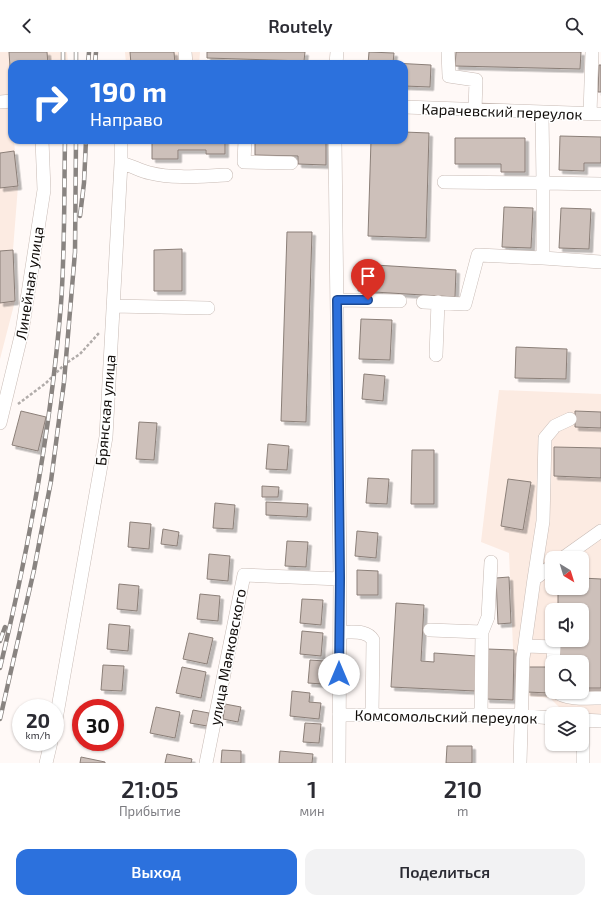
<!DOCTYPE html>
<html lang="ru">
<head>
<meta charset="utf-8">
<style>
	body { margin:0; font-family:"Exo 2",sans-serif; background:#f2f2f3; color:#2b2b33; height:100vh; display:flex; flex-direction:column; font-size:15px; white-space:nowrap }
	* { box-sizing:border-box; margin:0 }
	p { font-size:13px; color:#7c7c81 }
	.icon { flex:none; width:22px; height:22px; fill:none; stroke:currentColor; stroke-width:2; stroke-linecap:round; stroke-linejoin:round }
	.map { position:relative; height:711px; overflow:hidden }
	.side { display:flex; flex-direction:column; background:#fff; flex:1 }
	.side>* { flex:none }
	.top-card { position:absolute; left:8px; top:8px; width:400px; height:84px; border-radius:12px; box-shadow:0 1px 3px #0004; background:#2c71dd; color:#fff; overflow:hidden }
	.needle { width:26px; rotate:142deg }
	.controls { position:absolute; left:545px; top:499px; display:grid; gap:8px }
	.controls a { display:grid; place-items:center; width:44px; height:44px; border-radius:8px; background:#fff; box-shadow:0 1px 3px #0004; font-size:20px }
	.speed { position:absolute; left:12px; top:647px; display:flex; gap:8px; font-size:20px; font-weight:700; text-align:center }
	.speed>* { display:grid; place-content:center; width:52px; height:52px; border-radius:50%; background:#fff; box-shadow:0 1px 3px #0004; line-height:1 }
	.speed small { font-size:10px; font-weight:400 }
	.speed .limit { border:6px solid #d22; background:#fff; color:#111 }
	.pin { position:absolute; display:grid; place-items:center; width:34px; height:34px; color:#fff; margin:-41px -17px; border-radius:50% 50% 50% 0; rotate:-45deg; box-shadow:0 0 4px #0007 }
	.pin .icon { rotate:45deg }
	.me { position:absolute; width:44px; margin:-22px; rotate:0deg; stroke-linejoin:round; filter:drop-shadow(0 0 3px #0008) }
	.turn { display:flex; align-items:center; gap:14px; height:84px; padding:0 16px; font-size:18px }
	.turn .icon { width:52px; height:52px; stroke-width:2.5 }
	.turn b { display:block; font-size:28px; line-height:34px }
	.eta { display:flex; justify-content:space-evenly; align-items:center; height:68px; text-align:center }
	.eta b { font-size:24px; font-weight:600; line-height:28px }
	.button { display:flex; gap:8px; margin-top:auto; padding:8px 16px }
	.button a { flex:1; height:46px; border-radius:12px; background:#2c71dd; color:#fff; font-size:16px; font-weight:600; line-height:46px; text-align:center }
	.button a+a { background:#f2f2f3; color:#2b2b33 }
	header { display:flex; justify-content:space-between; align-items:center; height:52px; padding:0 16px; background:#fff; font-size:18px; font-weight:600 }
	.map>svg:first-child { display:block }
	.built { fill:#fcebe2; fill-rule:evenodd }
	.building { fill:#cdc0ba; stroke:#8b7f78; filter:url(#shadow) }
	.lines { fill:none; stroke-linecap:round; stroke-linejoin:round }
	.minor-casing { stroke:#c8bbb5; stroke-width:14 }
	.path { stroke:#b1acaa; stroke-width:2.5; stroke-dasharray:3 2; stroke-linecap:butt }
	.minor { stroke:#fff; stroke-width:13 }
	.rail-casing { stroke:#898481; stroke-width:4.5 }
	.rail { stroke:#fff; stroke-width:3; stroke-dasharray:9; stroke-linecap:butt }
	.route-casing { stroke:#1d4990; stroke-width:10 }
	.route { stroke:#2c71dd; stroke-width:7 }
	.labels { text-anchor:middle; dominant-baseline:central; stroke-width:3; stroke-linejoin:round; paint-order:stroke }
	.street-label { font-size:15px; fill:#110d0a; stroke:#fff }
</style>
</head>
<body>
<header><svg class="icon" aria-label="back" viewBox="0 0 24 24"><path d="M15 5l-7 7 7 7"/></svg>Routely<svg class="icon" aria-label="search" viewBox="0 0 24 24"><circle cx="10" cy="10" r="6"/><path d="M15 15l6 6"/></svg></header>
<div class="map">
<svg width="601" height="711" viewBox="0 0 601 711">
	<defs>
		<filter id="shadow"><feDropShadow dx="3.5" dy="3.5" stdDeviation="0" flood-color="#0004"/></filter>
	</defs>
	<rect width="100%" height="100%" fill="#fff9f7"/>
	<path class="built" d="M0,0H67L68,12H12V88H14L18,134L13,198L15,249L0,307Z
		M125,0H200L199,12H126Z
		M499,338L601,342V663L565,661L550,646L515,643L509,501L481,490ZM552,506H582V536H552ZM552,558H582V588H552ZM552,610H582V640H552Z"/>
	<path class="building" d="M9,0H47L48,12H12V45Z
		M130,0H174L175,12H131Z
		M207,0H305L304,9L207,6Z
		M369,0L394,1L393,11L431,13L430,35L404,34V12H368Z
		M456,0H581L580,17L455,14Z
		M599,13H601V40H598Z
		M404,80L429,81L426,186L368,184L371,88H404Z
		M560,84L601,85V111H584V119L559,118Z
		M455,86H525V120H501V112H455Z
		M152,88H225V102H206V98H178V107H152Z
		M255,88H326V113L298,112V104L255,103Z
		M14,99L18,134L0,136V101Z
		M504,155L533,156L531,196L502,195Z
		M561,156L591,157L589,197L559,196Z
		M287,180H312L306,370L281,369Z
		M182,197V239H154V198Z
		M13,198L15,249L0,251V199Z
		M359,212L456,218L455,245L358,239Z
		M361,267L392,268L390,308L359,307Z
		M516,295L567,297L566,327L515,326Z
		M364,322L385,324L383,349L362,347Z
		M21,359L46,365L38,399L12,393Z
		M575,359L601,360V376L575,375Z
		M139,370L157,371L154,408L136,407Z
		M268,392L289,394L287,418L266,417Z
		M554,395L601,396V426L554,424Z
		M412,398H434V452H411Z
		M368,426L389,427L387,452L366,451Z
		M508,427L531,430L523,478L501,474Z
		M262,434L279,435L278,445H262Z
		M266,450L308,452L307,465L266,463Z
		M215,451L235,453L233,477L213,476Z
		M130,470L151,472L149,497L128,495Z
		M163,477L179,480L177,494L161,492Z
		M357,479L378,481L376,506L355,504Z
		M287,489L308,490L306,515L285,514Z
		M209,502L230,504L228,529L207,527Z
		M357,518L378,519V543H357Z
		M509,525L511,571L498,572L496,526Z
		M582,526L601,527V636H582V610H557V588H582V558H558V536H582Z
		M119,532L139,534L137,559L117,557Z
		M200,542L220,544L218,569L197,567Z
		M302,547L323,548L321,573L300,571Z
		M396,551L424,553L421,609L434,610V601L477,604L475,639L391,635Z
		M109,572L130,574L128,599L107,597Z
		M302,579L323,581L321,604L300,602Z
		M189,581L213,586L207,612L183,607Z
		M487,597L514,598L513,648L486,647Z
		M310,608L324,609L322,632L308,631Z
		M103,613L124,614L122,639L101,638Z
		M182,615L206,620L201,646L176,641Z
		M528,615H550L549,641L527,640Z
		M292,639L310,641L309,650L321,651L319,667L290,664Z
		M225,652L241,655L238,670L223,667Z
		M156,655L180,660L175,686L150,681Z
		M193,658L209,661L207,674L190,671Z
		M305,671L321,672L319,691L303,690Z
		M447,694H472V711H446Z
		M222,698L241,699V711H221Z
		M280,699L313,702L312,711H279Z
		M167,702L192,707L191,711H165Z
		M81,705L105,710V711H80Z"/>
	<g class="lines">
		<defs>
			<path id="minor" d="M185,0L186,12
				M448,0L449,24L476,28L475,58
				M336,12L337,0
				M0,50L12,49
				M404,55L601,62
				M542,61L543,131L601,132
				M590,62L592,0
				M245,88L244,110L291,111
				M335,88L340,527L339,711
				M121,111C131,113 140,119 150,121C174,127 201,124 226,123
				M543,206L601,210
				M337,248L400,249
				M423,250L465,252L478,203L543,206V131L444,130
				M113,254L208,256
				M436,303L438,250
				M0,371L22,280L44,138L42,88
				M563,506L601,479
				M534,527L543,469L545,386L555,374L570,367
				M430,578L482,580
				M340,580C351,581 366,577 373,588L372,663
				M526,594L554,595L553,610
				M557,640C564,648 590,646 601,646
				M339,663H515L552,666
				M481,663L482,580L488,565L491,510
				M582,668L601,669
				M583,668V711
				M55,673L106,385L121,111V88
				M46,711L51,690
				M206,711L244,523L340,527
				M520,711L523,606L534,527L552,514"/>
		</defs>
		<use href="#minor" class="minor-casing"/>
		<path class="path" d="M18,352L46,331L65,312L80,302L99,281"/>
		<use href="#minor" class="minor"/>
		<defs>
			<path id="rail" d="M63,0V12
				M76,0V12
				M88,12L89,0
				M95,12L96,0
				M80,164L84,131L86,88
				M0,589L5,575
				M0,616C29,496 51,375 61,252C65,197 64,142 65,88
				M0,667L34,518L51,429L64,330L75,200L76,88"/>
		</defs>
		<use href="#rail" class="rail-casing"/>
		<use href="#rail" class="rail"/>
	</g>
	<g class="lines">
		<defs>
			<path id="route" d="M339,622L340,526L337,248H368"/>
		</defs>
		<use href="#route" class="route-casing"/>
		<use href="#route" class="route"/>
	</g>
	<g class="labels">
		<g class="street-label">
			<text transform="translate(502 59) rotate(2)">Карачевский переулок</text>
			<text transform="translate(29 231) rotate(-81)">Линейная улица</text>
			<text transform="translate(105 358) rotate(-85)">Брянская улица</text>
			<text transform="translate(227 605) rotate(-79)">улица Маяковского</text>
			<text transform="translate(446 664) rotate(1)">Комсомольский переулок</text>
		</g>
	</g>
</svg>
<div class="controls">
<a><svg class="needle" viewBox="-14 -14 28 28"><path d="M0-13l5 13h-10z" fill="#e53935"/><path d="M0 13l5-13h-10z" fill="#7c7c81"/></svg></a>
<a><svg class="icon" aria-label="sound" viewBox="0 0 24 24"><path d="M4 9h4l5-4v14l-5-4H4zM17 9q2 3 0 6"/></svg></a>
<a><svg class="icon" aria-label="search" viewBox="0 0 24 24"><circle cx="10" cy="10" r="6"/><path d="M15 15l6 6"/></svg></a>
<a><svg class="icon" aria-label="layers" viewBox="0 0 24 24"><path d="M12 4l9 5-9 5-9-5zM3 14l9 5 9-5"/></svg></a>
</div>
<div class="speed"><div>20<small>km/h</small></div><div class="limit">30</div></div>
<div class="pin" style="left:368px;top:248px;background:#d93025"><svg class="icon" aria-label="arrive" viewBox="0 0 24 24"><path d="M6 21V4h12l-3 4 3 4H6"/></svg></div>
<svg class="me" style="left:339px;top:622px" viewBox="-20 -20 40 40"><circle r="19" fill="#fff"/><path d="M0-13L10 11 0 6-10 11z" fill="#2c71dd"/></svg>
<div class="top-card">
<div class="turn"><svg class="icon" aria-label="right" viewBox="0 0 24 24"><path d="M7 20v-9h11M14 6l5 5-5 5"/></svg><div><b>190 m</b>Направо</div></div>
</div>
</div>
<section class="side">
<div class="eta">
<div><b>21:05</b><p>Прибытие</p></div>
<div><b>1</b><p>мин</p></div>
<div><b>210</b><p>m</p></div>
</div>
<div class="button"><a>Выход</a><a>Поделиться</a></div>
</section>
</body>
</html>
